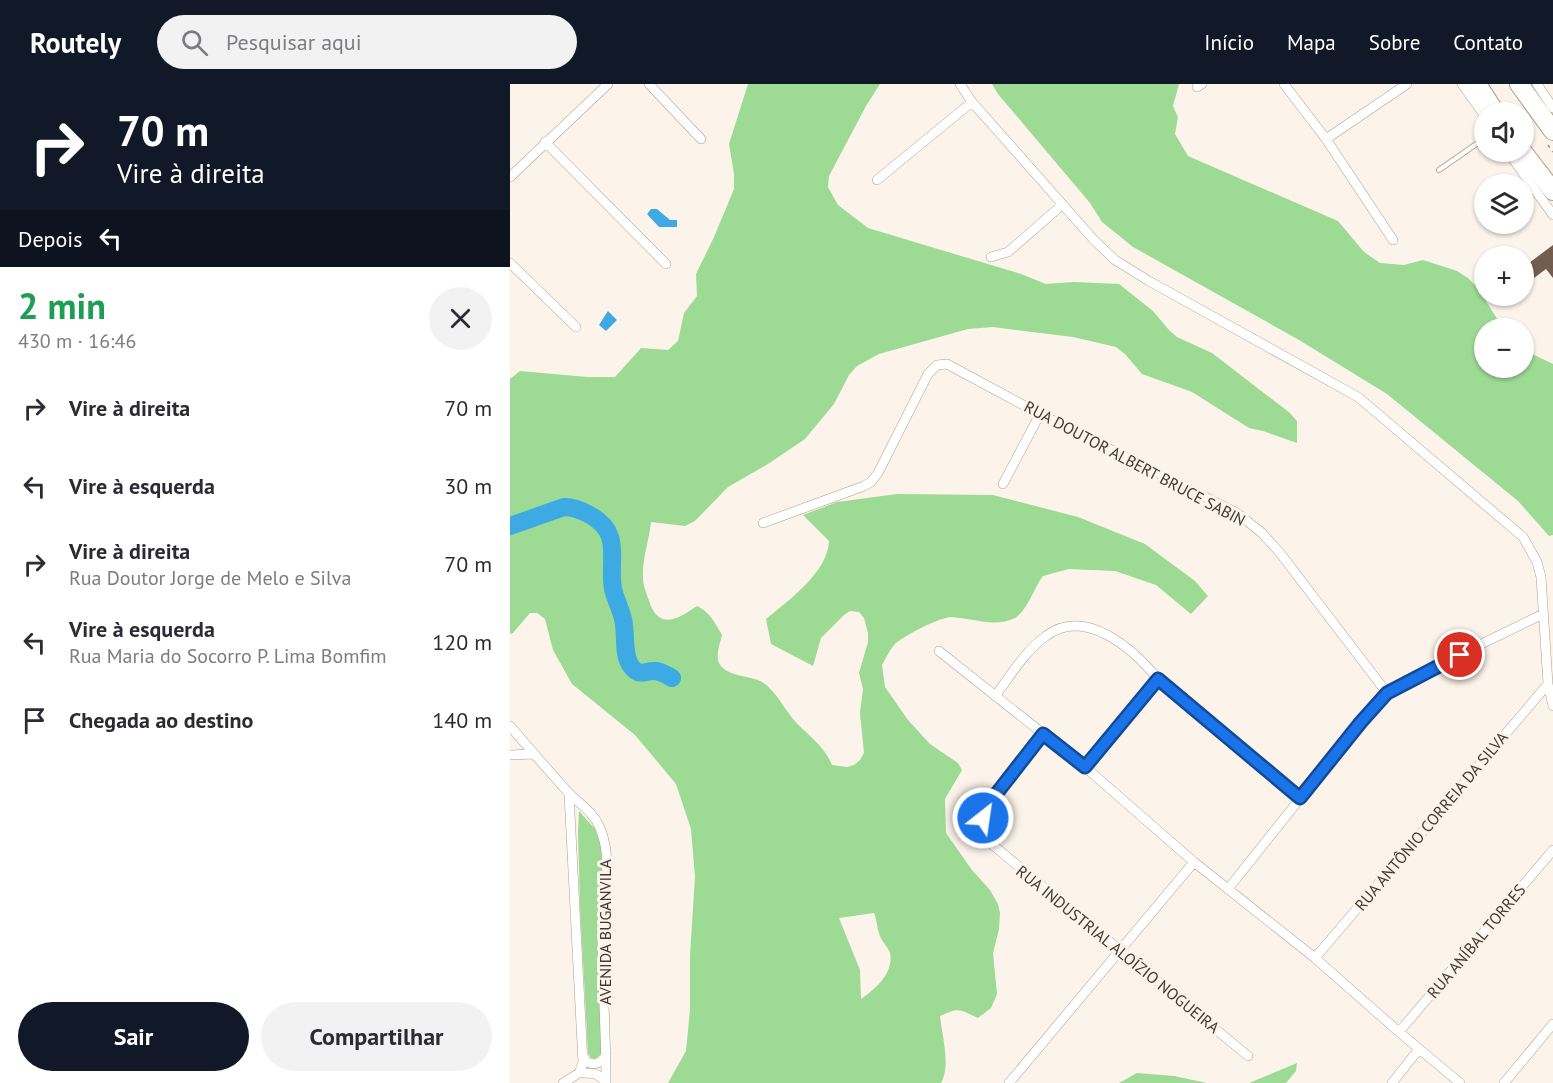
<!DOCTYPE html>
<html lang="pt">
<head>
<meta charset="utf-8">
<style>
	body { margin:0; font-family:"PT Sans",sans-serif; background:#f2f2f3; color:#2b2b33; height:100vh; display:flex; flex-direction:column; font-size:22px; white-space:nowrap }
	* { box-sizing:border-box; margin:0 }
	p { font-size:20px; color:#7c7c81 }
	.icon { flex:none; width:33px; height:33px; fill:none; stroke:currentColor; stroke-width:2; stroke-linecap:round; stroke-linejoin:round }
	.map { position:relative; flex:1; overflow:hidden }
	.details { display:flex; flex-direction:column; background:#fff; width:510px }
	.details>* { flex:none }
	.banner { background:#111827; color:#fff; overflow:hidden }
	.controls { position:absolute; left:964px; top:18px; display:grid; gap:12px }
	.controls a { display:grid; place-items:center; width:60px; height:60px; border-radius:50%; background:#fff; box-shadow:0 2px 4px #0004; font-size:30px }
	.pin { position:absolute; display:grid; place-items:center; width:51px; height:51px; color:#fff; margin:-26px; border:3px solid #fff; border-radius:50%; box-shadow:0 2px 6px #0007 }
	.me { position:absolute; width:66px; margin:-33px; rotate:30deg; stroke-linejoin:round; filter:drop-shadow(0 0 4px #0008) }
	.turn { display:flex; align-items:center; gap:21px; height:126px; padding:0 18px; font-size:27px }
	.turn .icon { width:78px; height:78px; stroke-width:2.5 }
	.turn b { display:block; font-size:42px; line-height:51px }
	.then { display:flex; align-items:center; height:57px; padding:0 18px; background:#0003; gap:12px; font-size:22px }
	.round { display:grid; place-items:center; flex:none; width:63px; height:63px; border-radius:32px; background:#f2f2f3 }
	.summary { display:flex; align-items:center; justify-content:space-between; height:102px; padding:0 18px }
	h1 { font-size:36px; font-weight:700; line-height:45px; color:#1e9e55 }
	.button { display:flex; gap:12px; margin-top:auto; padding:12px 18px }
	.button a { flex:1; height:69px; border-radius:36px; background:#111827; color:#fff; font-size:24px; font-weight:700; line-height:69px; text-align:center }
	.button a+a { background:#f2f2f3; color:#2b2b33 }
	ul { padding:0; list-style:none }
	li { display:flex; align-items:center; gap:18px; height:78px; padding:0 18px }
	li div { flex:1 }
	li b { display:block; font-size:22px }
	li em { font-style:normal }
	header { display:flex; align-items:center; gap:36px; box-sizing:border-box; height:84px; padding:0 30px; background:#111827; color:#fff }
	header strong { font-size:28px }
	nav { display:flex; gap:33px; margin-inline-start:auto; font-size:21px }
	.search { width:420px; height:54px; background:#f2f2f3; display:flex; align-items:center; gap:15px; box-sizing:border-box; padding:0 21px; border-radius:33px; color:#7c7c81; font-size:22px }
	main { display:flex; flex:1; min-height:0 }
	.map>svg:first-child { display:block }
	.green { fill:#9dda94; fill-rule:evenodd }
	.water { fill:#3eaae4 }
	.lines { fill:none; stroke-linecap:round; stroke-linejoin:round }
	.river { stroke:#3eaae4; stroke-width:18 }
	.building { fill:#745c51 }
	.lane-casing { stroke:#b09e8a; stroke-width:6 }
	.street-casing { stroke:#b09e8a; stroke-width:10 }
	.highway-casing { stroke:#b09e8a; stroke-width:20 }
	.path { stroke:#9e968e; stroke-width:1.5; stroke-dasharray:3 4.5; stroke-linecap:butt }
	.lane { stroke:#fff; stroke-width:4.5 }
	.street { stroke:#fff; stroke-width:9 }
	.highway { stroke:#fff; stroke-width:18 }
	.route-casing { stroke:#114b97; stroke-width:15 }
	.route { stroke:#1a73e8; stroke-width:10 }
	.labels { text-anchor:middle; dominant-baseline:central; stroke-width:6; stroke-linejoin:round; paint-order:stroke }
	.street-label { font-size:16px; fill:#413931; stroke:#fcf4eb }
</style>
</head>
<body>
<header>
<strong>Routely</strong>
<div class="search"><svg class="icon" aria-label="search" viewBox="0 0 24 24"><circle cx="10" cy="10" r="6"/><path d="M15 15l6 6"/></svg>Pesquisar aqui</div>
<nav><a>Início</a><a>Mapa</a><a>Sobre</a><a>Contato</a></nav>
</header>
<main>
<section class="details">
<div class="banner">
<div class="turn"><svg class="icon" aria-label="right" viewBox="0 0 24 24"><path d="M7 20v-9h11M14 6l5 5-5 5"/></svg><div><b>70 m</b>Vire à direita</div></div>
<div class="then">Depois<svg class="icon" aria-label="left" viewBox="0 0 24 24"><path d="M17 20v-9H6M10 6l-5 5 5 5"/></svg></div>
</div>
<div class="summary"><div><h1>2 min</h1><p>430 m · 16:46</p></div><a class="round"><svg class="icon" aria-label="close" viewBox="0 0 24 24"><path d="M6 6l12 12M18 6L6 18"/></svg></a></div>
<ul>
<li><svg class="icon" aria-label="right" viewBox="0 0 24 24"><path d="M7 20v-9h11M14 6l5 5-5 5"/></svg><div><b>Vire à direita</b></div><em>70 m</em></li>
<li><svg class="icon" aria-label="left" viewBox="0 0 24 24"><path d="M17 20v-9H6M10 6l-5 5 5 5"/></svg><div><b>Vire à esquerda</b></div><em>30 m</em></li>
<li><svg class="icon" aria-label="right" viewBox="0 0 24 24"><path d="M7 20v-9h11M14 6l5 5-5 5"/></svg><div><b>Vire à direita</b><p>Rua Doutor Jorge de Melo e Silva</p></div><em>70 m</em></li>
<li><svg class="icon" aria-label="left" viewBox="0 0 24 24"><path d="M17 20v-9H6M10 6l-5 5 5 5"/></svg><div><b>Vire à esquerda</b><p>Rua Maria do Socorro P. Lima Bomfim</p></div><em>120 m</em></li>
<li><svg class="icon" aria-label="arrive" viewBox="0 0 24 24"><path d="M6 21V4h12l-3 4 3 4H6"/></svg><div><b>Chegada ao destino</b></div><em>140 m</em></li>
</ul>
<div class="button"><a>Sair</a><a>Compartilhar</a></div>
</section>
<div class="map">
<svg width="1043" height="999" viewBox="0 0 1043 999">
	<rect width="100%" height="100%" fill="#fcf4eb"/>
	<path class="green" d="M238,0H370L356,22L319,92L318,103L328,121L358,144L511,190L536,200L564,198L609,200L643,227L659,246L667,253L702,269L780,329L787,337V359L753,347L739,344L682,308L632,290L615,270L606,263L563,253L483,243L458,245L369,270L347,282L339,291L324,320L295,355L258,380L218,403L185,437L175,442L141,438C139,457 132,475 133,494C133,502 137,510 139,517C149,547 168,535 187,522C200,528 205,539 212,551C210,560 204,574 211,582C219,592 239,592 250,597C264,604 273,623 283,635C296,650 315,662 322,681L337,683L344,681L350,676L354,669L350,629L353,605L349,589L358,558V549L354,534L349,528L340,527L334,531L311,554L303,582L261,560L256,535C278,517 318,488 319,457L293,431L327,418L387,410L483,411L568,433L635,460L685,497L698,512L681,530L646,501L605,487L559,485L533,492C524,504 517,527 505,534C485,544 462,534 441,533C430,533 391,553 384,561C379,567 376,574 372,581L375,603L398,636L420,660L448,679L452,686L435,715L436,749L462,786L480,806L488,820L490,829L489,845L483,869L487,910L481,924L468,934C449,925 449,923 430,932C432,952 441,982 431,999H158L176,967L180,926V871L185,793L181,745L166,700L125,651L62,600L43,566L35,535L27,529H20L3,549L0,550V295L10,287L77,293H105L131,264L158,266L168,257L174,229L187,212L186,190L204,153L224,105V90L219,60ZM364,829C367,836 367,845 370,852C372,858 378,863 380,869C384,889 366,904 351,915L350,886L329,834Z
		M482,0H669L663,22L668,33L665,50L678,72L828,137L854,168L870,179L894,181L913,176L947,187L958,194L967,203L993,244H975V284H1014V266L1043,280V451L1039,452L1008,417L877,310L789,256L623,163L592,138L580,119L488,10Z
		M69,727L85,745L90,758L94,784L87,841L92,969L85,975L81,974L78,969L70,822L68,749Z
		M787,979L786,987L776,999H739Z
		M627,989L664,992L697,999H609Z"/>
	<path class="water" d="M141,125H147L160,136H167V143H149L137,130Z
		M98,227L107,236L96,247L89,241Z"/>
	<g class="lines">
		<path class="river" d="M0,442L54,423C64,423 71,426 80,431C113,449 98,476 103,505C106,518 113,528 114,541C116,554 113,571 121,582C130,594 134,586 146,587C152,588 157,591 162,594"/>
	</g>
	<path class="building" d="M1043,161V194L1036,185L1024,194L1015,182Z"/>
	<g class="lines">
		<defs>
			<path id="lane" d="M929,86L975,54"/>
			<path id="street" d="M139,0L191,55
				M450,0L462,18L584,156L605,176L639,197L848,313L1013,453L1027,478L1031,493L1038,600L1043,622
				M774,0L816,55L883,156
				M952,0L975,32
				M1027,0L1043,24
				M687,3L692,0
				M816,55L897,0
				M35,58L156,180
				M998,68L1043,131
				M0,93L98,0
				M367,96L462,18
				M481,173L498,168L552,121
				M0,179L66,243
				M493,400L530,330
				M253,439L354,402L361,398L368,389L418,290L427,281L437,280L530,330L727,429L752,449L770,469L877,609
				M429,567L575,683L684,778L805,874L889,948L950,999
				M485,612C501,591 515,567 536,552C576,522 624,566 648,595L790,714
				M0,642C19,664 38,686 57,707C69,720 83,727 90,744C104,777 92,811 92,844C92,895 96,947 96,999
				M533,649L476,723L473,742L478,757L738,972
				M0,671L24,670
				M575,683L648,595
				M718,805L851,638L877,609L908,591L1033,530
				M805,874L1038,600
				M889,948L1043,766
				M73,972C79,984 90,981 96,971
				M69,989C80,989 90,988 95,999
				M53,999L69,989L73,979L59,710
				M499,999L684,778
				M882,999L909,965
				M994,999L1043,940"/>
			<path id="highway" d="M967,0L985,28
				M1009,0L1043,47
				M1013,68L1043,107"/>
		</defs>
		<use href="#lane" class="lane-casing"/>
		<use href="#street" class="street-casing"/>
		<use href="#highway" class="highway-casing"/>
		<path class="path" d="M1038,61L1043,68"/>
		<use href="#lane" class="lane"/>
		<use href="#street" class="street"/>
		<use href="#highway" class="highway"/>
	</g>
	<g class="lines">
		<defs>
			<path id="route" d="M473,734L476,723L533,650L575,683L648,595L790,714L851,638L877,609L950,571"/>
		</defs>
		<use href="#route" class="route-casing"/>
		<use href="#route" class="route"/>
	</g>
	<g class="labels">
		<g class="street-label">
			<text transform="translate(625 379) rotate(28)">RUA DOUTOR ALBERT BRUCE SABIN</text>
			<text transform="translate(921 737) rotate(-50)">RUA ANTÔNIO CORREIA DA SILVA</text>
			<text transform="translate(95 848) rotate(-90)">AVENIDA BUGANVILA</text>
			<text transform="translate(966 857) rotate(-50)">RUA ANÍBAL TORRES</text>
			<text transform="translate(608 865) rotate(39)">RUA INDUSTRIAL ALOÍZIO NOGUEIRA</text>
		</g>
	</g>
</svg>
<div class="controls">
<a><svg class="icon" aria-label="sound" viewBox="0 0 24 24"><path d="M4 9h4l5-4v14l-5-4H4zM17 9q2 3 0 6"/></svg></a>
<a><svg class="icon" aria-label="layers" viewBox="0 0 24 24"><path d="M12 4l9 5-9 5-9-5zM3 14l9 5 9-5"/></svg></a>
<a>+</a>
<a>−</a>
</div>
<div class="pin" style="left:950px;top:571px;background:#d93025"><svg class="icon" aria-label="arrive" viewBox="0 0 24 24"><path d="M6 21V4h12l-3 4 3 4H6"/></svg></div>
<svg class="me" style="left:473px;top:734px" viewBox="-20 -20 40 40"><circle r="17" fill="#1a73e8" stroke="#fff" stroke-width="3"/><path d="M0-11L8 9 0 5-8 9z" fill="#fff"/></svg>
</div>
</main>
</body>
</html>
